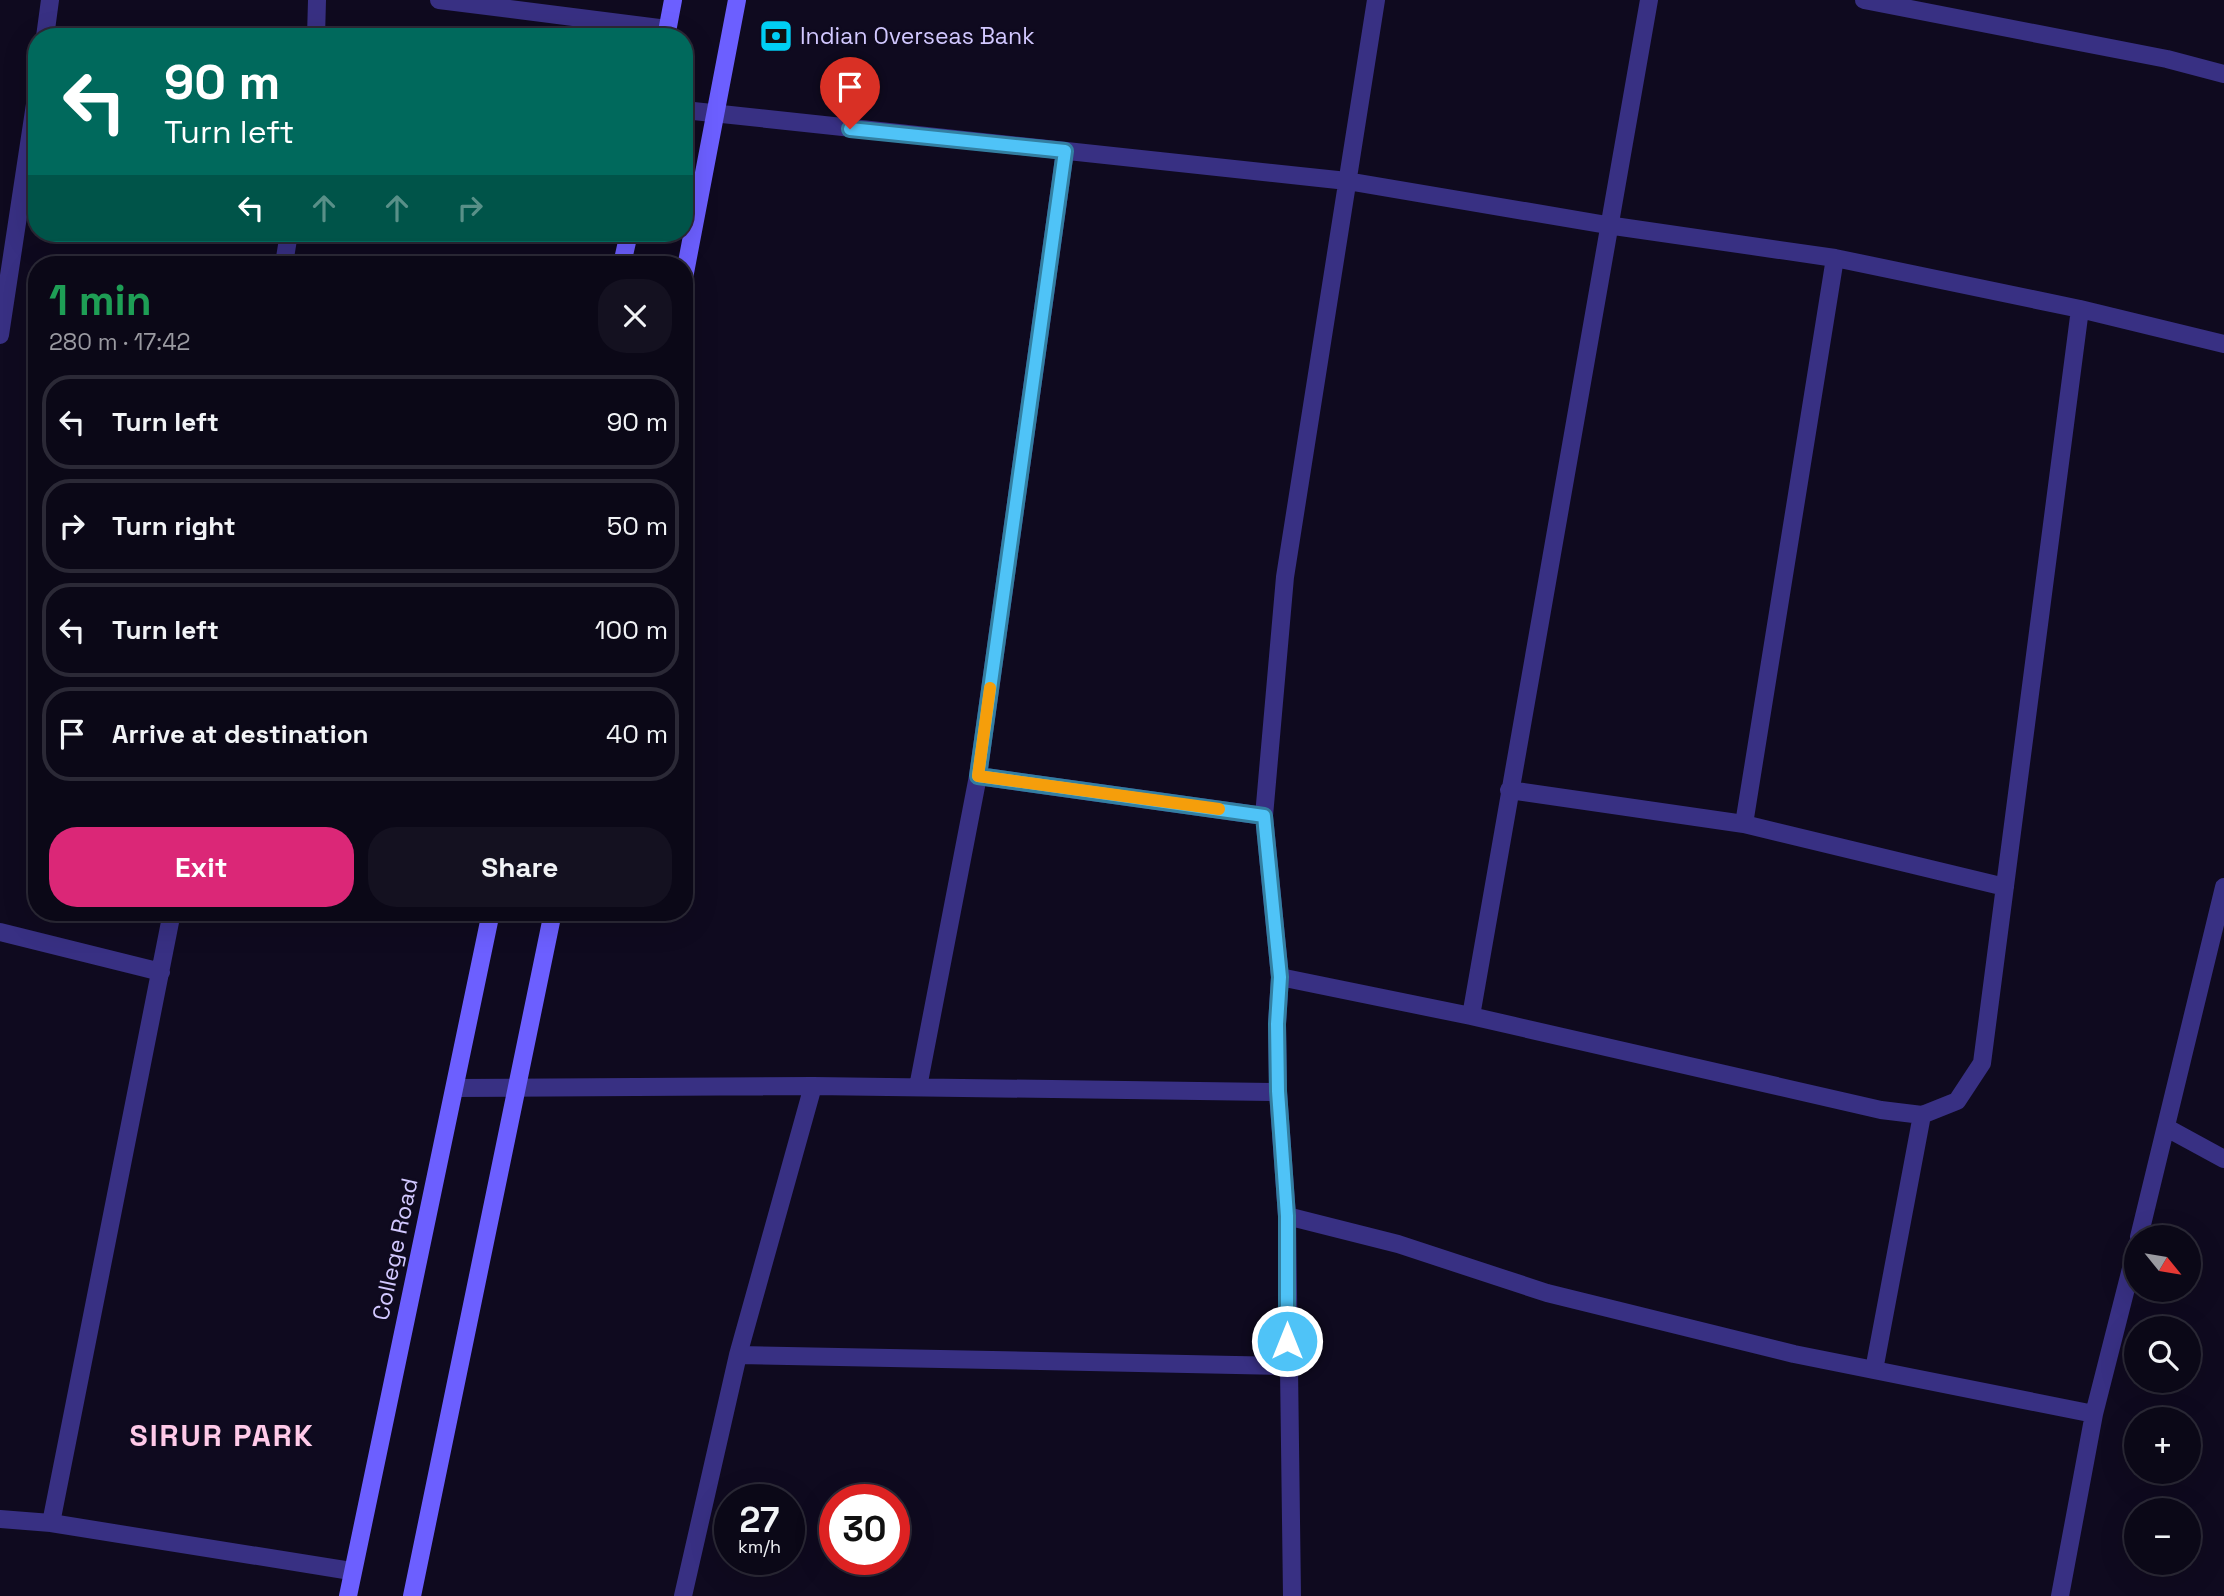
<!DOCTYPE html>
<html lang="en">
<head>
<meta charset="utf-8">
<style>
	body { margin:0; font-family:"Space Grotesk",sans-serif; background:#141120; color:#f1f3f6; height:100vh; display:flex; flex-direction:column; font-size:26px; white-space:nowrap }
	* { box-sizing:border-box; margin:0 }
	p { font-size:23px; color:#9a9aa1 }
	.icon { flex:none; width:38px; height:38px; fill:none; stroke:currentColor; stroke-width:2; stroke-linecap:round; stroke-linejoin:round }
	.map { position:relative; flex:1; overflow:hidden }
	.side { position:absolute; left:28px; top:256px; width:665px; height:665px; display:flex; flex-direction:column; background:#0b0817; border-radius:28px; box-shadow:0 7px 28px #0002,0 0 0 2px #2b2936 }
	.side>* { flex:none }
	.top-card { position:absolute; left:28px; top:28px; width:665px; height:214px; border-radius:28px; box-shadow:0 7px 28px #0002,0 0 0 2px #2b2936; background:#00695c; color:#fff; overflow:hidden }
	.needle { width:46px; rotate:120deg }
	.controls { position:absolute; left:2124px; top:1225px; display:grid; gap:14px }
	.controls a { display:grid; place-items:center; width:77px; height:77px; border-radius:50%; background:#0b0817; box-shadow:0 7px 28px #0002,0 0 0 2px #2b2936; font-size:35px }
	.speed { position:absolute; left:714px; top:1484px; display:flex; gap:14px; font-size:35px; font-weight:700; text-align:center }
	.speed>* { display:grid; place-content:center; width:91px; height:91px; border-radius:50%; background:#0b0817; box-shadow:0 7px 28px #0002,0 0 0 2px #2b2936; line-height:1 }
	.speed small { font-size:18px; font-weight:400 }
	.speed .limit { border:10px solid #d22; background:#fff; color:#111 }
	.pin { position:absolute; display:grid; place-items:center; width:60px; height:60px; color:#fff; margin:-72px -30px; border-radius:50% 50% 50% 0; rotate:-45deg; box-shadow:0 0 7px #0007 }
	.pin .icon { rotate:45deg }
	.me { position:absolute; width:77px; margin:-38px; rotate:0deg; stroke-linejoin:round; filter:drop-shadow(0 0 5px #0008) }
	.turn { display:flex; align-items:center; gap:24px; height:147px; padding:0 21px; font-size:32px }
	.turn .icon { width:91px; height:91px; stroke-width:2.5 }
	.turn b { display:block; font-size:49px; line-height:60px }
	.lanes { display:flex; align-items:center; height:66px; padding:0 21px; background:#0003; justify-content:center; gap:35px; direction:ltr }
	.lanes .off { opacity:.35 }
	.round { display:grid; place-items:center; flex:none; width:74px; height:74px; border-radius:28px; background:#141120 }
	.summary { display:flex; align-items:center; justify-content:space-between; height:119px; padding:0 21px }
	h1 { font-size:42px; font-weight:600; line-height:52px; color:#1e9e55 }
	.button { display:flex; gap:14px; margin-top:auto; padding:14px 21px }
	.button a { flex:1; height:80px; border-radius:28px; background:#db2777; color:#fff; font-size:28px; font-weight:600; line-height:80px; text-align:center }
	.button a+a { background:#141120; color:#f1f3f6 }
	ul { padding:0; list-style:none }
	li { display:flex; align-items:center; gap:21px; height:94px; margin:0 14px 10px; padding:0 7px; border:4px solid #2b2936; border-radius:28px }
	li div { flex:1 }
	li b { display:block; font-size:26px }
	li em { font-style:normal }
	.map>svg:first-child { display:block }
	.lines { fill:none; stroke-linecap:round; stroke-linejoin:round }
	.minor { stroke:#383083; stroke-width:18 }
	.secondary { stroke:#6c5fff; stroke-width:18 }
	.route-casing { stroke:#337fa1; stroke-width:18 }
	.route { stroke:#4fc3f7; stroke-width:12 }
	.slow { stroke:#f59e0b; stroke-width:12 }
	.labels { text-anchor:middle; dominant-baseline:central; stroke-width:5; stroke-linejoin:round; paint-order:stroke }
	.poi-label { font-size:23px; fill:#d2c8ff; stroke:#0f0a1f; text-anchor:start }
	.street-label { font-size:23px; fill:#d2c8ff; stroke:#0f0a1f }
	.district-label { font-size:30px; font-weight:bold; letter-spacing:2px; fill:#ffcae9; stroke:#0f0a1f }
</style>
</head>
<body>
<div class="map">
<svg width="2224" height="1596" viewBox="0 0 2224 1596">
	<rect width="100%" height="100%" fill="#0f0a1f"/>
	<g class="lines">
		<path class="minor" d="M439,0L667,29
			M1864,0L2167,59L2224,74
			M45,37L50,0
			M316,37L317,0
			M684,110L1347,181L1607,225L1835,258L2080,309L2224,344
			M284,264L289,233
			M0,335L37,91
			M978,776L1264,816
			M1509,790L1744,824L2005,887
			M1744,824L1835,258
			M172,912L51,1523L351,1571
			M0,932L161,972
			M1280,977L1471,1016L1881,1110L1922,1115L1957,1101L1982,1063L2080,309
			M1471,1016L1649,0
			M918,1087L978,776L1065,151
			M455,1088L813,1086L1278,1092
			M2167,1128L2224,1159
			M1287,1216L1398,1244L1547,1293L1794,1354L2094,1414
			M2139,1237L2224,887
			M738,1355L1287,1366
			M1874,1370L1922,1115
			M0,1519L51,1523
			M683,1596L738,1355L813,1086
			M1292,1596L1287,1216L1278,1092L1277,1024L1280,977L1264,816L1285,577L1376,0
			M2060,1596L2094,1414L2137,1245"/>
		<path class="secondary" d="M666,37L673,0
			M622,264L629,233
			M684,278L737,0
			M348,1596L491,912
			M412,1596L553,912"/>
	</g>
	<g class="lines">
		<defs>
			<path id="route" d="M850,129L1065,151L978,776L1264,816L1280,977L1277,1024L1278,1091L1287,1216V1341"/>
		</defs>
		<use href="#route" class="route-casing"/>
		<use href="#route" class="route"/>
		<path class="slow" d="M990,688L978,776L1219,809"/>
	</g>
	<defs>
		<symbol id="bank-square" viewBox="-11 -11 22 22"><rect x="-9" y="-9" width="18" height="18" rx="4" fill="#00cef3" stroke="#0f0a1f"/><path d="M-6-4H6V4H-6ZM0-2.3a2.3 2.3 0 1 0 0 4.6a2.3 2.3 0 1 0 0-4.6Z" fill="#111"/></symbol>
	</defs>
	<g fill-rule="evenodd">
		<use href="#bank-square" x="757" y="17" width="38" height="38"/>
	</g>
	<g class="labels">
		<g class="poi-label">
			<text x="800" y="36">Indian Overseas Bank</text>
		</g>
		<g class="street-label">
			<text transform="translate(395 1249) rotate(-78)">College Road</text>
		</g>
		<g class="district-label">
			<text x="222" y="1435">SIRUR PARK</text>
		</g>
	</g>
</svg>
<div class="controls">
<a><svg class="needle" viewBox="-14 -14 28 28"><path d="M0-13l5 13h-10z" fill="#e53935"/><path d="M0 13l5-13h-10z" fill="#9a9aa1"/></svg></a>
<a><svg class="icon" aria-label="search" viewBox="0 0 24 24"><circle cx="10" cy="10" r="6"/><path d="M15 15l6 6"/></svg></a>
<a>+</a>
<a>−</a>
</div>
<div class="speed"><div>27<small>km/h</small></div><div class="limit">30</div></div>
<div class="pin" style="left:850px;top:129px;background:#d93025"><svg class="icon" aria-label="arrive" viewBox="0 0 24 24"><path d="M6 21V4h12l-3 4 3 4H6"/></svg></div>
<svg class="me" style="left:1287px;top:1341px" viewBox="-20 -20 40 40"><circle r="17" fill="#4fc3f7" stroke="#fff" stroke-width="3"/><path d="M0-11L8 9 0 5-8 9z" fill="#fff"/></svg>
<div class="top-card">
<div class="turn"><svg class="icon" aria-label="left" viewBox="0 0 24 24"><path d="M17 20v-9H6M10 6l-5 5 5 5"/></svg><div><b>90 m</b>Turn left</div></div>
<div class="lanes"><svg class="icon" aria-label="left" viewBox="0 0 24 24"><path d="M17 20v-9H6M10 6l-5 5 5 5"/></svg><svg class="icon off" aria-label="ahead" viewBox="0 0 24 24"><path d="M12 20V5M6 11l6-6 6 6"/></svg><svg class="icon off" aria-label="ahead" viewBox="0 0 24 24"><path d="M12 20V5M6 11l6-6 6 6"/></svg><svg class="icon off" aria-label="right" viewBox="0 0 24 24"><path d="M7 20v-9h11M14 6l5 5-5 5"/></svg></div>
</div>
<section class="side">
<div class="summary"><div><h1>1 min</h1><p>280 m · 17:42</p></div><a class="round"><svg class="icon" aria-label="close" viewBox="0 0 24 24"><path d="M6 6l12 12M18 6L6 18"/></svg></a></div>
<ul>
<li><svg class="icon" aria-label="left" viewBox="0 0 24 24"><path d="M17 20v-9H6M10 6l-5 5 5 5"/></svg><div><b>Turn left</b></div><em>90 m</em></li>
<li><svg class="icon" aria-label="right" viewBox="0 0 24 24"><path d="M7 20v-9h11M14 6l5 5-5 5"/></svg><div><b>Turn right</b></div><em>50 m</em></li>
<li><svg class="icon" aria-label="left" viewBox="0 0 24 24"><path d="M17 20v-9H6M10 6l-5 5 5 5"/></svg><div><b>Turn left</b></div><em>100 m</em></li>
<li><svg class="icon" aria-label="arrive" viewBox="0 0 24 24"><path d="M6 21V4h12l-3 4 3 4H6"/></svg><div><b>Arrive at destination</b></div><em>40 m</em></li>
</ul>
<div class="button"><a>Exit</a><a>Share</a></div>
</section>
</div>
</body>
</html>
